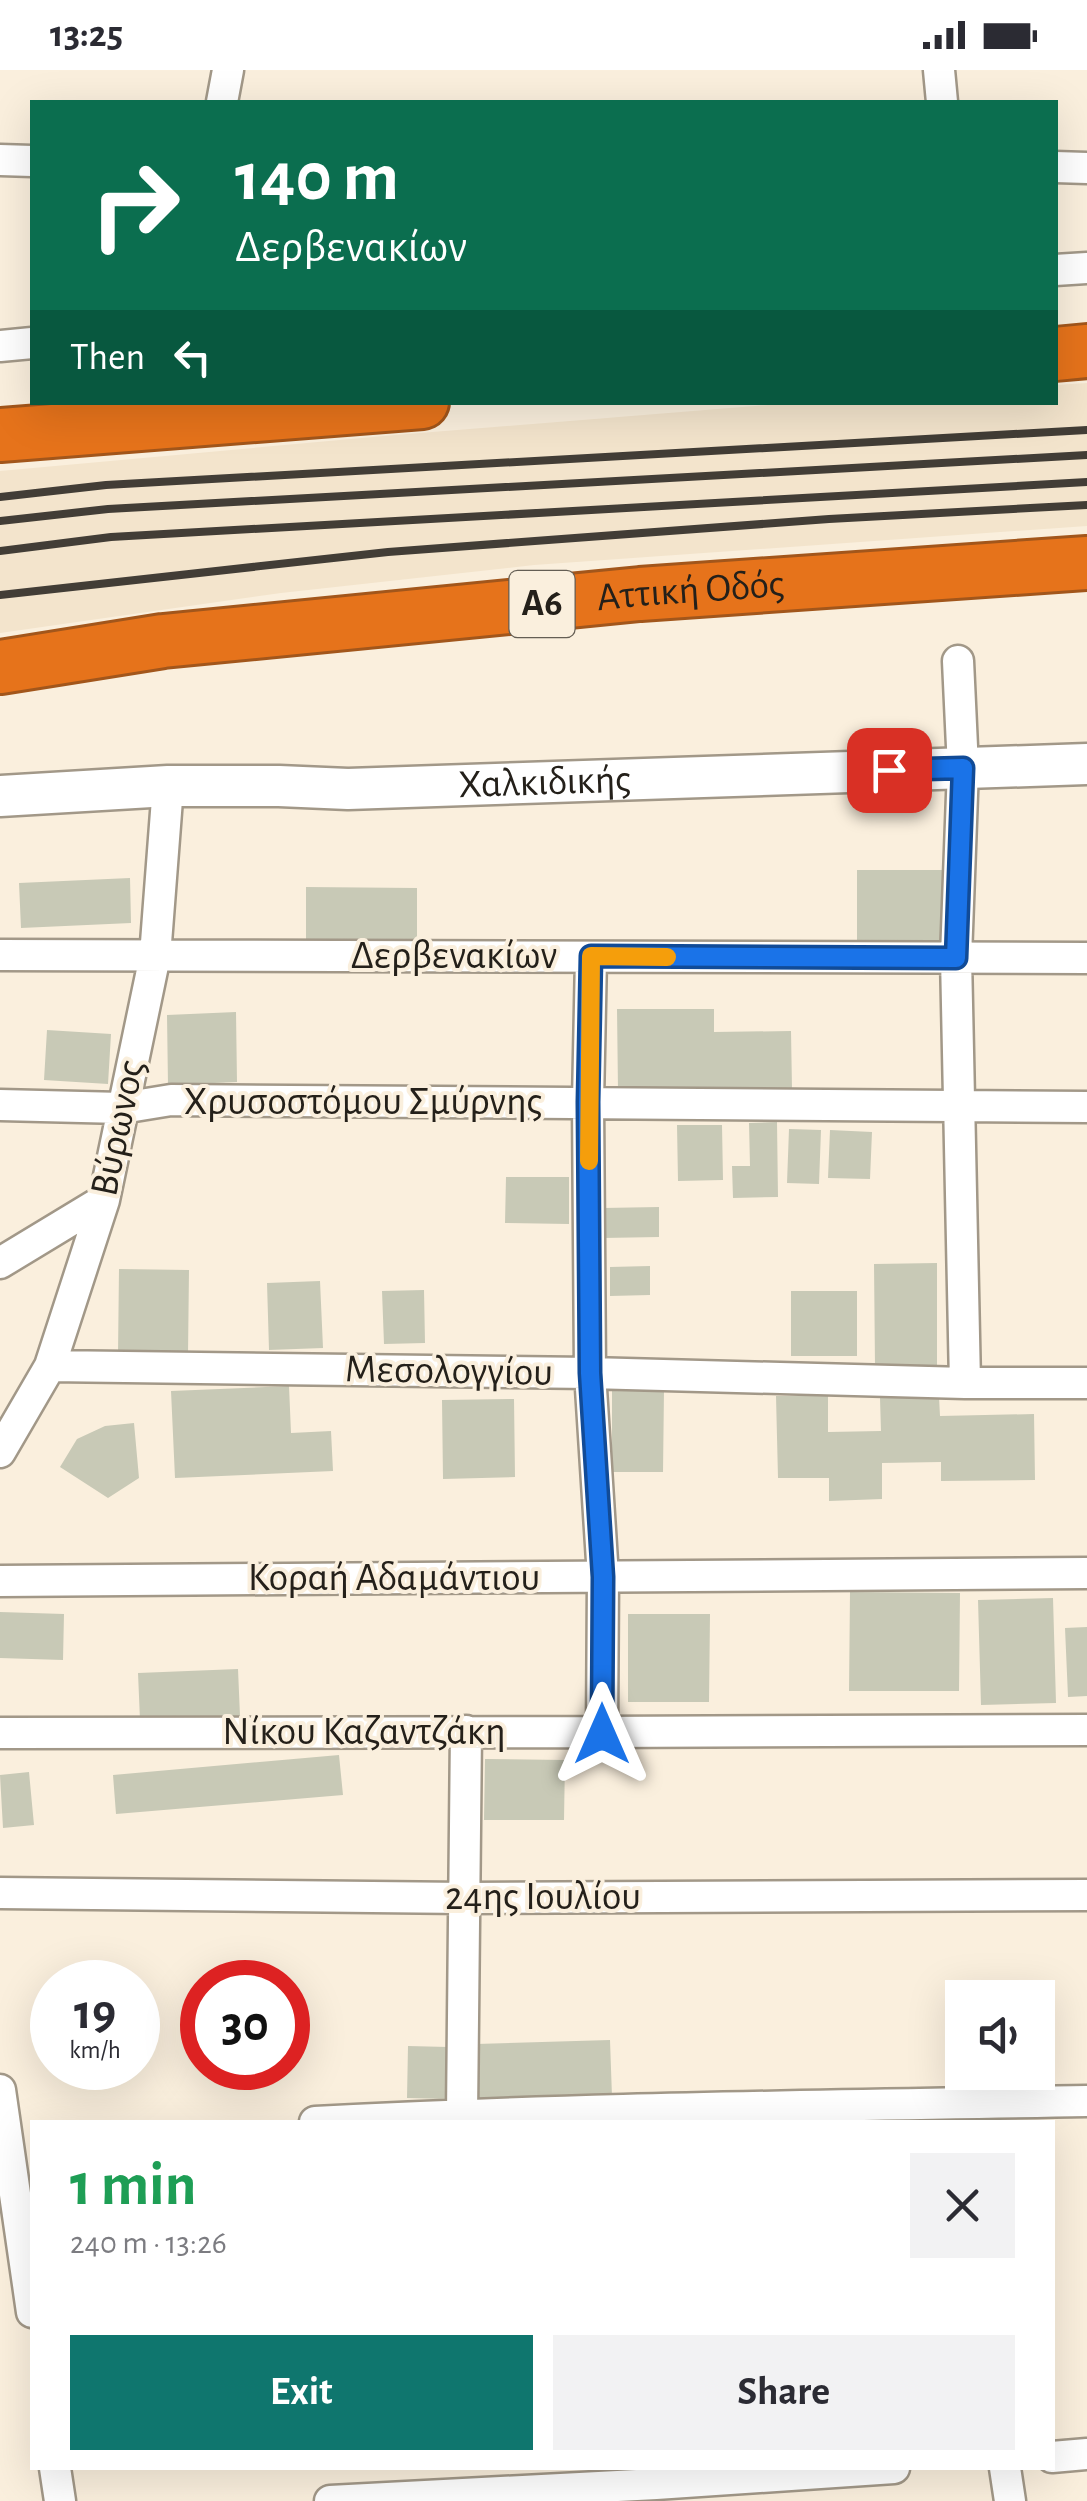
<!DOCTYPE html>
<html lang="en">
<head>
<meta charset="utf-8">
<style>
	body { margin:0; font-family:"Alegreya Sans",sans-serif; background:#f2f2f3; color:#2b2b33; height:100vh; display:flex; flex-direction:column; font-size:38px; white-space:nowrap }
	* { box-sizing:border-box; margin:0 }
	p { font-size:32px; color:#7c7c81 }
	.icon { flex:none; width:55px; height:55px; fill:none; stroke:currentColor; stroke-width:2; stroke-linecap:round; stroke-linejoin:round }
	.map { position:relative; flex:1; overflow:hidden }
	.panel { position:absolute; left:30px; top:2050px; width:1025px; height:350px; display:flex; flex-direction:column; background:#fff; border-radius:0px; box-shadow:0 10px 40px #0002 }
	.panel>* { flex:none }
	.banner { position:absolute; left:30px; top:30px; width:1028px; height:305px; border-radius:0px; box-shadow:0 10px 40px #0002; background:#0b6e4f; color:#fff; overflow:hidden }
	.controls { position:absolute; left:945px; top:1910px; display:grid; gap:20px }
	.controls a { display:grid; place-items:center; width:110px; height:110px; border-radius:0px; background:#fff; box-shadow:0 10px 40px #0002; font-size:50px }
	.speed { position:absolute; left:30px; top:1890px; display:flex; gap:20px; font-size:50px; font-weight:700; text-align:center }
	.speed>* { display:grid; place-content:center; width:130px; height:130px; border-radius:50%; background:#fff; box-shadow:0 10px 40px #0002; line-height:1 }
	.speed small { font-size:25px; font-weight:400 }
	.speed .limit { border:15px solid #d22; background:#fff; color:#111 }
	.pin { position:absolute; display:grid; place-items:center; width:85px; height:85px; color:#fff; margin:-42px; border-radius:20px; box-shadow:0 5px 15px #0006 }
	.me { position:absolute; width:110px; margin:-55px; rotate:0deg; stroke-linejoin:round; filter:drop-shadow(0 0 8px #0008) }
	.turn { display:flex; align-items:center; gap:35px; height:210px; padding:0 40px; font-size:45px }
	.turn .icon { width:130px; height:130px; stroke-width:2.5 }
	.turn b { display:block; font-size:70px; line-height:85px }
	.then { display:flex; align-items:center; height:95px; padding:0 40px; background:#0003; gap:20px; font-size:38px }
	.round { display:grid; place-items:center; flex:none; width:105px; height:105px; border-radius:0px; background:#f2f2f3 }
	.summary { display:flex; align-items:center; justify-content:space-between; height:170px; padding:0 40px }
	h1 { font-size:60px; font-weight:600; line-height:75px; color:#1e9e55 }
	.action { display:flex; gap:20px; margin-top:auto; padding:20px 40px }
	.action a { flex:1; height:115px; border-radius:0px; background:#0f766e; color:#fff; font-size:40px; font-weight:600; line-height:115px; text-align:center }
	.action a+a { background:#f2f2f3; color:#2b2b33 }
	.status { display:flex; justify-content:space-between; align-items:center; height:70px; padding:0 50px; background:#fff; direction:ltr }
	.status svg { height:28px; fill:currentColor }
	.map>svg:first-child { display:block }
	.built { fill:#f3e4cc }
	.building { fill:#c8c9b6 }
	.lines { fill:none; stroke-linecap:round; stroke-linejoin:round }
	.street-casing { stroke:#a29888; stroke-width:35 }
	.secondary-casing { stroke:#a29888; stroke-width:45 }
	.highway-casing { stroke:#a2561b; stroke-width:58 }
	.street { stroke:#fff; stroke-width:30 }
	.secondary { stroke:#fff; stroke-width:40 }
	.highway { stroke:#e6731b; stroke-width:52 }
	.rail { stroke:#423d36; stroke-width:8 }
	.route-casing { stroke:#114b97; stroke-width:25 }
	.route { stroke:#1a73e8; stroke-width:18 }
	.slow { stroke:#f59e0b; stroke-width:18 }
	.labels { text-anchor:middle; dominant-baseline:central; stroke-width:8; stroke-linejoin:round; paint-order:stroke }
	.shield { fill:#faefdd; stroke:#645e54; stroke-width:2.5 }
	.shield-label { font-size:38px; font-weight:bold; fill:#24201a }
	.street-label { font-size:40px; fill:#24201a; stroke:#faefdd }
</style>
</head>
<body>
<div class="status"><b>13:25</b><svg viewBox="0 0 49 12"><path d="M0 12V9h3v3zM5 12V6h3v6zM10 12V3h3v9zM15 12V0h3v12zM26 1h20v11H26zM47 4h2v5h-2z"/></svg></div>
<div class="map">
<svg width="1087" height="2431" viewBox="0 0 1087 2431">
	<rect width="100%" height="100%" fill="#faefdd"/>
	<path class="built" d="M1087,313V456L534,495L281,523L0,563V401L395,365L792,333L1055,332V315Z"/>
	<path class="building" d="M857,800H945V874L857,875Z
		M130,808L131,853L21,858L19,813Z
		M306,817L417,818V869H306Z
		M617,939H714V962L791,961L792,1019L618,1020Z
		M236,942L237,1012L168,1015L167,945Z
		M47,960L111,964L108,1014L44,1010Z
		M777,1052L778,1127L733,1128L732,1096H750L749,1053Z
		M677,1055H722L723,1110L678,1111Z
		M789,1059L821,1060L819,1114L787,1113Z
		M830,1060L872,1062L870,1109L828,1108Z
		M506,1107H569V1154L505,1153Z
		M659,1137V1167L603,1168V1138Z
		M937,1193V1296H875L874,1194Z
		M650,1196V1225L610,1226V1197Z
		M119,1199L189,1200L188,1284H118Z
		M320,1211L323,1278L269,1280L267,1213Z
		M424,1220L425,1273L384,1274L382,1221Z
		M791,1221H857V1286H791Z
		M289,1316L291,1363L331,1361L333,1401L175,1408L171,1321Z
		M612,1320H664L663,1402H612Z
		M776,1326H828V1362L881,1361L880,1328L939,1327L940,1346L1034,1344L1035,1410L941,1411V1392L882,1393V1429L829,1431V1408H778Z
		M514,1329L515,1407L443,1409L442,1330Z
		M134,1353L139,1408L108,1428L60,1397L77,1369L105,1356Z
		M850,1522L960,1523L959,1621H849Z
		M1053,1528L1056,1633L981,1635L978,1530Z
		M0,1542L64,1544L63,1590L0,1588Z
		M628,1544H710L709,1632H628Z
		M1087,1557V1626L1068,1627L1065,1558Z
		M238,1599L240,1646L140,1650L138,1603Z
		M339,1685L343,1725L116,1744L113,1705Z
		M485,1689L565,1690L564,1750H484Z
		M29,1702L34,1755L3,1758L0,1705Z
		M610,1970L612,2027L477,2031L476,1974Z
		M408,1976L448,1977L447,2029L407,2028Z"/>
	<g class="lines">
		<defs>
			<path id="street" d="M939,0L942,32
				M222,32L228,0
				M0,90L32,91
				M1055,97L1087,98
				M1055,200L1087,198
				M0,276L32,273
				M958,591L963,698L956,887L965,1313
				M0,885L1087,888
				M591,887L588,1032L590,1303L603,1507L602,1664
				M0,1035L122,1038L171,1030L1087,1037
				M0,1193L104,1130
				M50,1296L590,1303L965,1313H1087
				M0,1382L50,1296L104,1130L155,886L168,716
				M0,1511L1087,1503
				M0,1663C362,1662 725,1663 1087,1660
				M0,1823L466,1828L1087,1825
				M0,2020L32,2242
				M462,2044L466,1661
				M315,2052C572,2038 830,2036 1087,2031
				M1052,2387L1087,2384
				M55,2398L60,2431
				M1005,2398L1010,2431
				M330,2431L656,2414L894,2398"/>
			<g id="secondary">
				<path id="s1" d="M0,726L168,716H279L348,719L1087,694"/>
			</g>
			<g id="highway">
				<path d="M1055,284L1087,281"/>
				<path d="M0,365L422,332"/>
				<path id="s2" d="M0,597L163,571L640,524L1087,493"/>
			</g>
		</defs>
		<use href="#street" class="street-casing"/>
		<use href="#secondary" class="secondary-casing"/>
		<use href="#highway" class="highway-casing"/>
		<use href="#street" class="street"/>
		<use href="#secondary" class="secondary"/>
		<use href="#highway" class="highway"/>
		<path class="rail" d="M0,427L106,415L1087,360
			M0,451L108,439L1087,385
			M0,481L111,467L1087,412
			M0,525L388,482L829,449L1087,435"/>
	</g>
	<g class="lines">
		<defs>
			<path id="route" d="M602,1664L603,1507L590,1303L588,1032L591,886L956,888L963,698L889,700"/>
		</defs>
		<use href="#route" class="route-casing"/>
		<use href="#route" class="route"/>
		<path class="slow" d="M589,1091L591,886L667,887"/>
	</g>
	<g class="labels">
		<rect class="shield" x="509.5" y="501" width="65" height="66" rx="8"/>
		<g class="shield-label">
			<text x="542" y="534">Α6</text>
		</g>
		<g class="street-label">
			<text stroke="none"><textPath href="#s2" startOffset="695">Αττική Οδός</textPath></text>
			<text stroke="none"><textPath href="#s1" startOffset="545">Χαλκιδικής</textPath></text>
			<text x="454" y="886">Δερβενακίων</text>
			<text x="363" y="1032">Χρυσοστόμου Σμύρνης</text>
			<text transform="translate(118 1058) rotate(-78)">Βύρωνος</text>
			<text transform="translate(449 1301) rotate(1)">Μεσολογγίου</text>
			<text x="394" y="1508">Κοραή Αδαμάντιου</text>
			<text x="364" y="1662">Νίκου Καζαντζάκη</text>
			<text x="543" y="1827">24ης Ιουλίου</text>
		</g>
	</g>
</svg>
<div class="controls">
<a><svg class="icon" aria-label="sound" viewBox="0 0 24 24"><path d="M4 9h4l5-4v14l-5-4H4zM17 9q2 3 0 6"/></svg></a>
</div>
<div class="speed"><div>19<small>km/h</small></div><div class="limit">30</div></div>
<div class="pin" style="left:889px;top:700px;background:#d93025"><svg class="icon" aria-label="arrive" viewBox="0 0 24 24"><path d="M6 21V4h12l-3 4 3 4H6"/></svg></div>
<svg class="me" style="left:602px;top:1664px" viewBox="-20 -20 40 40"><path d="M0-17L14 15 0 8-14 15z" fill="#1a73e8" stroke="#fff" stroke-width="4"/></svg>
<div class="banner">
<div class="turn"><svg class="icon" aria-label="right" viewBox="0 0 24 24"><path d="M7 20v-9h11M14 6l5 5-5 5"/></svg><div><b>140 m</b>Δερβενακίων</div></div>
<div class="then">Then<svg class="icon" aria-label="left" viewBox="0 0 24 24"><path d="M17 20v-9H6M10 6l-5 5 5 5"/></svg></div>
</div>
<section class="panel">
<div class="summary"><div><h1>1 min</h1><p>240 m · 13:26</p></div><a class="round"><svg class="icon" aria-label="close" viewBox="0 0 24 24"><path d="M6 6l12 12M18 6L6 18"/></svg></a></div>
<div class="action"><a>Exit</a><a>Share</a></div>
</section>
</div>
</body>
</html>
